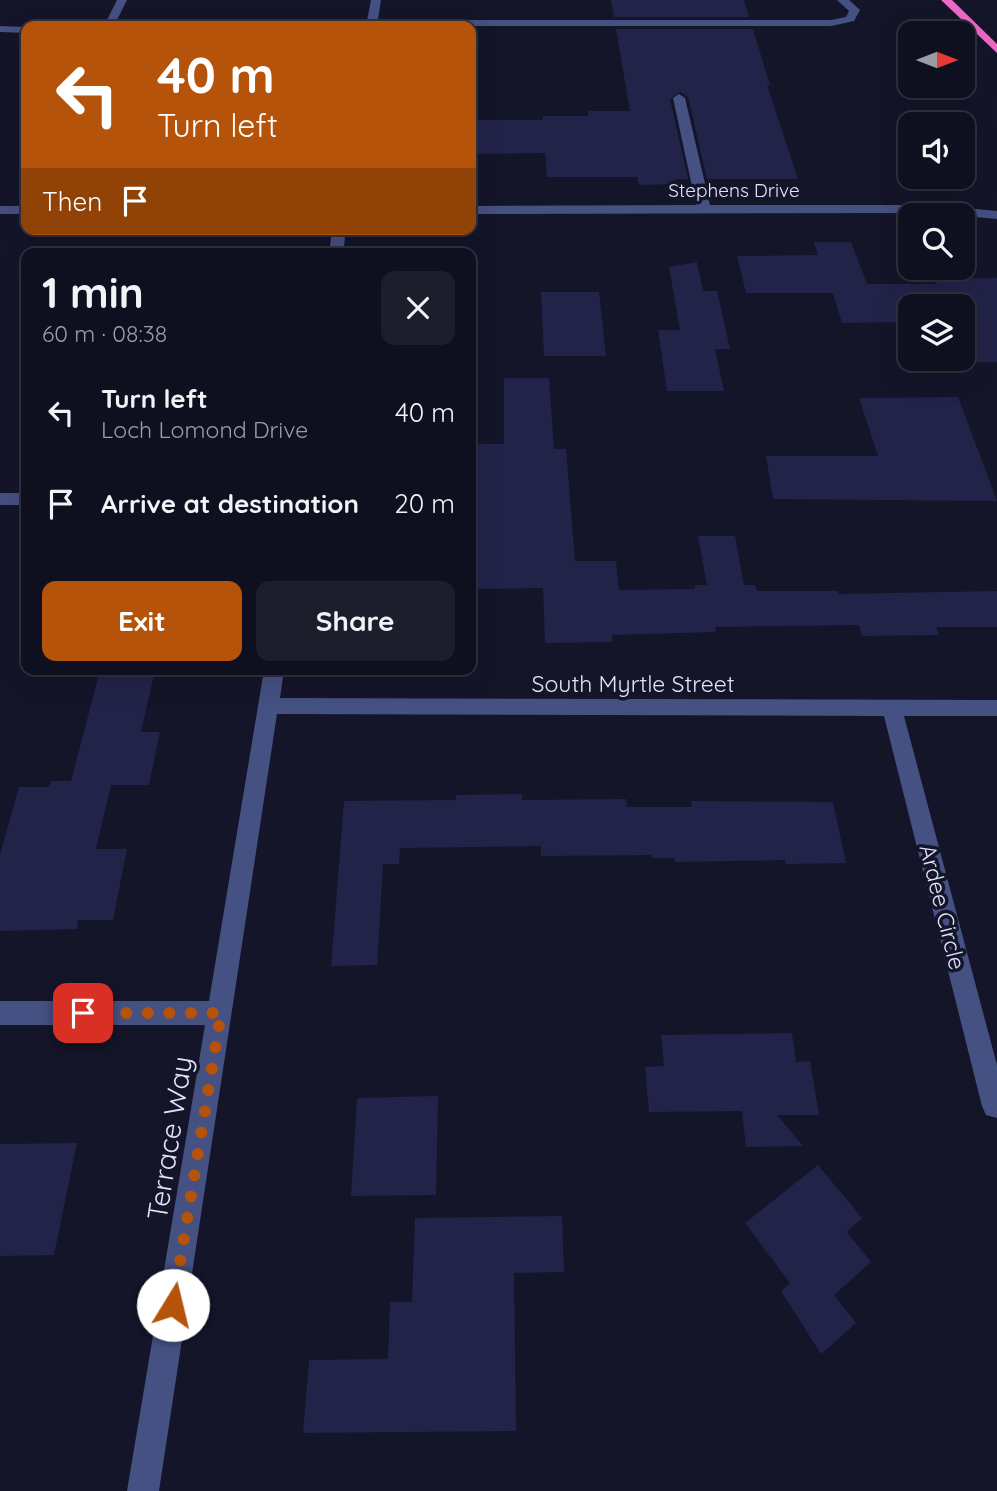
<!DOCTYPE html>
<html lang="en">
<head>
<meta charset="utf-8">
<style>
	body { margin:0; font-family:Quicksand,sans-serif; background:#1d1e2c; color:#f1f3f6; height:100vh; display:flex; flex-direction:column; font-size:26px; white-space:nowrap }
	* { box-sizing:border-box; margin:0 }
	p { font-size:23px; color:#9b9da4 }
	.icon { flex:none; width:38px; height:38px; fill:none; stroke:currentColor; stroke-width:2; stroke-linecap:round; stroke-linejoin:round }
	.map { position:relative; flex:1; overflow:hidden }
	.details { position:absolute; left:21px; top:248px; width:455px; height:427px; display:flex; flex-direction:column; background:#0f101f; border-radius:14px; box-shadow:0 7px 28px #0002,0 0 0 2px #2f303d }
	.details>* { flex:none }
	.guide { position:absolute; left:21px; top:21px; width:455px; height:214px; border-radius:14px; box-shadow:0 7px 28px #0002,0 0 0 2px #2f303d; background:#b45309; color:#fff; overflow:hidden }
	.needle { width:46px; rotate:90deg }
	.fabs { position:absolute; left:898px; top:21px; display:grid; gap:14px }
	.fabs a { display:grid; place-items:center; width:77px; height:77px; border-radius:14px; background:#0f101f; box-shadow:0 7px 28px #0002,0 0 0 2px #2f303d; font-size:35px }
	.pin { position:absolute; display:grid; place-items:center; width:60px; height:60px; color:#fff; margin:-30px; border-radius:14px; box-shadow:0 4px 10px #0006 }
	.me { position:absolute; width:77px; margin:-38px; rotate:9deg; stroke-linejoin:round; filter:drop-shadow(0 0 5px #0008) }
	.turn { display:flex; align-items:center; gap:24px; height:147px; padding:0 21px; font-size:32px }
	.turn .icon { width:91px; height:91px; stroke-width:2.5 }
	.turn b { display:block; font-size:49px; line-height:60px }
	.then { display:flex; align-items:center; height:66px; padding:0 21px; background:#0003; gap:14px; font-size:26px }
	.round { display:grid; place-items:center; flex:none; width:74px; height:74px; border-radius:14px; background:#1d1e2c }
	.headline { display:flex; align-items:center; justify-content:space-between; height:119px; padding:0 21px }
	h1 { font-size:42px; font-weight:800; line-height:52px }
	.cta { display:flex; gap:14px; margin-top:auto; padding:14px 21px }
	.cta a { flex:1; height:80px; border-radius:14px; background:#b45309; color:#fff; font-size:28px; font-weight:800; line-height:80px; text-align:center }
	.cta a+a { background:#1d1e2c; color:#f1f3f6 }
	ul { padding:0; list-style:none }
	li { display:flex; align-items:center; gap:21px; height:91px; padding:0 21px }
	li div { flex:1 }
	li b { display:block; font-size:26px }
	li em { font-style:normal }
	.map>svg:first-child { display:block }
	.building { fill:#222348 }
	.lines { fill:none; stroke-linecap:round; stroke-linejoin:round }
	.minor { fill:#455083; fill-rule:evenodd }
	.highway { fill:#ee69c6; fill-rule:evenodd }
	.route { stroke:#b45309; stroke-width:12; stroke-dasharray:0 21.6 }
	.labels { text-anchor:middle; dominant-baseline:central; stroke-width:7; stroke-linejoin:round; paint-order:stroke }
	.far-street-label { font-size:19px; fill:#e0e3fb; stroke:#141529 }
	.street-label { font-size:23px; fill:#e0e3fb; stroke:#141529 }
	.near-street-label { font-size:28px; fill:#e0e3fb; stroke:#141529 }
</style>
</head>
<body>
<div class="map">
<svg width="997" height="1491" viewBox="0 0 997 1491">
	<rect width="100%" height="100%" fill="#141529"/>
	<path class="building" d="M611,0H744L749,17H614Z
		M616,29H753L770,85H767L798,179H707L688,97L680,92L670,99L688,179H675L676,184L639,185L637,177H547L545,153L471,154V120H543V116H588V111H630Z
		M814,242H851L867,284H936L934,279L997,278V362L917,363L916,359H962V306H910V344L902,322L842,323L833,293H746L737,256L818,255Z
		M697,262L703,291H717L730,349H715L724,391H667L658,330H680L669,267Z
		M541,292H599L606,356H544Z
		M504,378H549L554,449H566L575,561H616L619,590L695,589V585H707L698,536H735L744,585H755L757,591H838L839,594L997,591V627H936L939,635L862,636L859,625L715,627L716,632L612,635L613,642L545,643L543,588L471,589V444H504Z
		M958,397L997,501L773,499L766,456H878L859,398Z
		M100,670H155L141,732H160L149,785H111L96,849H127L113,920H78L77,929L0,931V855L19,787H49L51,781H71Z
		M522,794V800L626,799L627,807H692L691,801L833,802L846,863L786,864L785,860L675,862V858H652V855L541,856V846L400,848L399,864H383L377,965L331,966L344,801L456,800V795Z
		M792,1033L796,1062L810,1061L819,1115H777L803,1146L746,1147L742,1111L649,1112L645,1067L664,1066L661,1035Z
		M438,1096L436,1195L351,1196L357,1098Z
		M77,1143L54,1255L0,1256V1144Z
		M818,1165L862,1218L847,1232L871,1262L834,1295L856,1323L821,1354L781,1291L790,1283L745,1223Z
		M562,1216L564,1272L514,1273L516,1431L303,1433L309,1360L388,1359L390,1302H412L415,1218Z"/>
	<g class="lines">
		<path class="minor" d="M117,0H127L114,26H104Z
			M371,0H381L378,20H831L846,17L849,11L837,0H849L860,10L854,21L831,26H366Z
			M0,26L26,27V33L0,32Z
			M679,94L685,98L710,205H933L997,211V219L933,213L471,214V206L696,205L673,98Z
			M0,206H26V214H0Z
			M332,229H346L343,254H329Z
			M0,493H26V505H0Z
			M264,670H284L280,698L997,700V716H904L997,1065V1118L986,1115L982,1106L884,716L277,714L159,1491H127L205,1025H0V1001H209Z"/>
		<path class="highway" d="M941,0H952L997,44V53Z"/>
	</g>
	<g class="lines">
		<path class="route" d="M83,1013H221L173,1305"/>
	</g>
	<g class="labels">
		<g class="far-street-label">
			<text x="734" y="190">Stephens Drive</text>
		</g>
		<g class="street-label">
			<text x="633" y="683">South Myrtle Street</text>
			<text transform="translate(943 907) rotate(76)">Ardee Circle</text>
		</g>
		<g class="near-street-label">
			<text transform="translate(169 1138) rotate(-81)">Terrace Way</text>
		</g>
	</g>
</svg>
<div class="fabs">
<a><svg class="needle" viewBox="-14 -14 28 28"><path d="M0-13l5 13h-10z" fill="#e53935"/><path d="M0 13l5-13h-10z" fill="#9b9da4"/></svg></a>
<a><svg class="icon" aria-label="sound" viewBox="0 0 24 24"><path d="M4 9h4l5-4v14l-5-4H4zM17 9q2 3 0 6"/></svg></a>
<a><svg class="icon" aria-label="search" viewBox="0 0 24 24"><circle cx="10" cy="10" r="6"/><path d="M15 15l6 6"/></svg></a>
<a><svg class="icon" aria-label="layers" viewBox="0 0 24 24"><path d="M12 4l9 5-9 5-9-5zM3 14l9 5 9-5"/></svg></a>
</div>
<div class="pin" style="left:83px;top:1013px;background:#d93025"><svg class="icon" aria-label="arrive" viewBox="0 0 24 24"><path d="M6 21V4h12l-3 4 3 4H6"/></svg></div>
<svg class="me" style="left:173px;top:1305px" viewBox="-20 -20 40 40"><circle r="19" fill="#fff"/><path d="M0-13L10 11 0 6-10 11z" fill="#b45309"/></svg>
<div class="guide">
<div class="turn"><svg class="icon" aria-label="left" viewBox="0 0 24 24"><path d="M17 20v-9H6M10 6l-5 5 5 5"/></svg><div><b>40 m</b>Turn left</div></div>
<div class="then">Then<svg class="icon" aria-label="arrive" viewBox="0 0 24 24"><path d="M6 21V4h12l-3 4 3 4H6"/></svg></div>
</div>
<section class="details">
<div class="headline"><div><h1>1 min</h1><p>60 m · 08:38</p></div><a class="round"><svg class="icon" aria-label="close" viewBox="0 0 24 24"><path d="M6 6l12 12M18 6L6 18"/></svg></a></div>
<ul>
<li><svg class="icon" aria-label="left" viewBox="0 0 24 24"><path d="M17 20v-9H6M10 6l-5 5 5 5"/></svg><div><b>Turn left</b><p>Loch Lomond Drive</p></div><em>40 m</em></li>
<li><svg class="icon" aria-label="arrive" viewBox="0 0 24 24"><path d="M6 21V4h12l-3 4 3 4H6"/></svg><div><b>Arrive at destination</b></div><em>20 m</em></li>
</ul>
<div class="cta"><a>Exit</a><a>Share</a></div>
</section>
</div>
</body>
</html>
